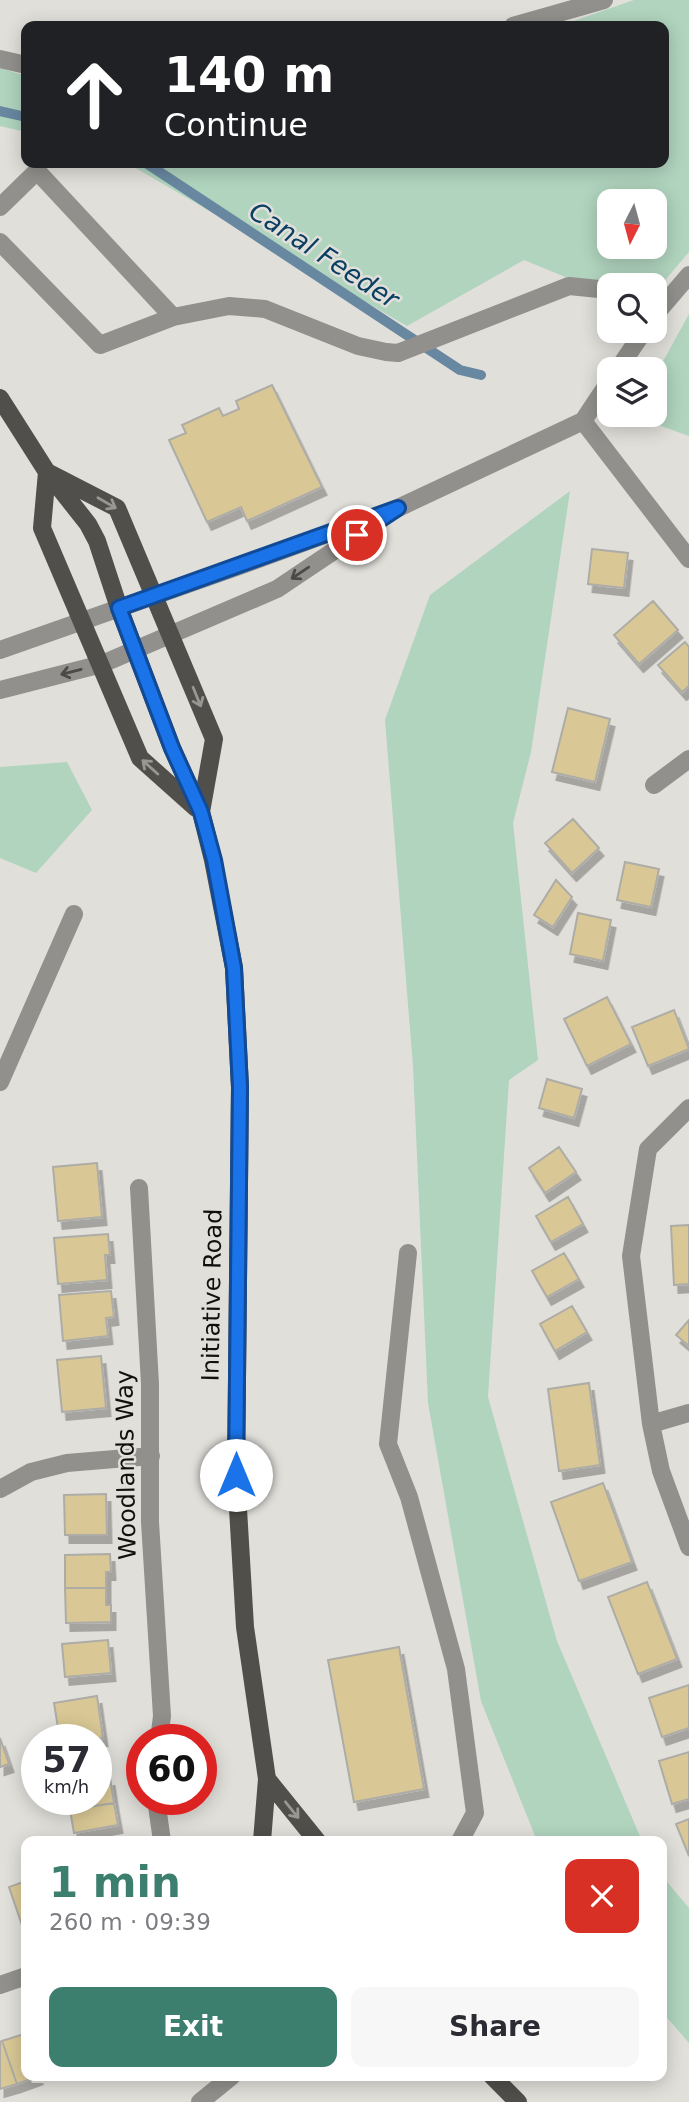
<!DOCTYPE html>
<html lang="en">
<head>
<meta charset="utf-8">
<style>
	body { margin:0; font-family:"DejaVu Sans",sans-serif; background:#f7f7f7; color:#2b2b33; height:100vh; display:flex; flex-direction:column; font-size:26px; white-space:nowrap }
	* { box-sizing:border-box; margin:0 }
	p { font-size:23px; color:#7c7c81 }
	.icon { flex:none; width:38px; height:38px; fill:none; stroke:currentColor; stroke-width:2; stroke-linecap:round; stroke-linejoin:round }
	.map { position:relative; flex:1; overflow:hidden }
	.details { position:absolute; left:21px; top:1836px; width:646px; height:245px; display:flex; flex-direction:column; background:#fff; border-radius:14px; box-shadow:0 4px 18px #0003 }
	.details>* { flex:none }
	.banner { position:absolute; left:21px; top:21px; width:648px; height:147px; border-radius:14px; box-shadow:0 4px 18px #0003; background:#202124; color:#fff; overflow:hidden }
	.needle { width:46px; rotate:186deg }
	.tools { position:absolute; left:597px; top:189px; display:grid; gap:14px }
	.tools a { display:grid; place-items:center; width:70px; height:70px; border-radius:14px; background:#fff; box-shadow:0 4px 18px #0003; font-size:35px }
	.speed { position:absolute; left:21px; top:1724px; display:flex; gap:14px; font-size:35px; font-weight:700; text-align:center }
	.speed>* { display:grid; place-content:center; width:91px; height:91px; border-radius:50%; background:#fff; box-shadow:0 4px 18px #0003; line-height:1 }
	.speed small { font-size:18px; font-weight:400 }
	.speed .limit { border:10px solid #d22; background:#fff; color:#111 }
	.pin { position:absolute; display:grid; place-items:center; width:60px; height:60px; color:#fff; margin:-30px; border:4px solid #fff; border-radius:50%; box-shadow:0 2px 7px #0007 }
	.me { position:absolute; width:77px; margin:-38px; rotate:0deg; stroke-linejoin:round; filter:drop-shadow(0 0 5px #0008) }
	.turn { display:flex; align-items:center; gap:24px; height:147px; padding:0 28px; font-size:32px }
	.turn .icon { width:91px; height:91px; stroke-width:2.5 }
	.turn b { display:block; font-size:49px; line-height:60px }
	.round { display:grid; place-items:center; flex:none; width:74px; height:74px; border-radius:14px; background:#f7f7f7 }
	.headline { display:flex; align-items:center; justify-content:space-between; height:119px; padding:0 28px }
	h1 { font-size:42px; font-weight:800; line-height:52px; color:#3d7f6f }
	.button { display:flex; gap:14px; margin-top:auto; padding:14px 28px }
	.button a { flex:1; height:80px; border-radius:14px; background:#3d7f6f; color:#fff; font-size:28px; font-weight:800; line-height:80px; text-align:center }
	.button a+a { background:#f7f7f7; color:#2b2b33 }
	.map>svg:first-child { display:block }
	.green { fill:#b0d4be; fill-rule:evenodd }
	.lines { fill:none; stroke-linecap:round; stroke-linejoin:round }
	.stream { stroke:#6887a0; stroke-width:10 }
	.building { fill:#d9c895; stroke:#aeaca7; stroke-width:2; filter:url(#shadow) }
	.minor { stroke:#91908d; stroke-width:18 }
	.major { stroke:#514f4b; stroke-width:18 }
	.oneway { stroke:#999792 }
	.oneway2 { stroke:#4b4a47 }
	.route-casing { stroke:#114b97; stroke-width:18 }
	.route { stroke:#1a73e8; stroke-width:12 }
	.labels { text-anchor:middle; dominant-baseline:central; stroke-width:5; stroke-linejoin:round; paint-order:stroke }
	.street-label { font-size:24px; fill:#11100e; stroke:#e1dfda }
	.water-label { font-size:26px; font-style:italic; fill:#0a3f62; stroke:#e1dfda }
</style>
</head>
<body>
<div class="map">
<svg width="689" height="2102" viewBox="0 0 689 2102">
	<defs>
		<filter id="shadow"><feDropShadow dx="4.5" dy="8" stdDeviation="0" flood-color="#0004"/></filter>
	</defs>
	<rect width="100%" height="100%" fill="#e1dfda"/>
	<path class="green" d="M634,0H689V252L655,292L654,285H609V295L524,260L407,326L127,163H663V26H559ZM609,201H654V247H609Z
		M0,68L26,76V132L0,126Z
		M689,314V436L633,416L654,415L655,376Z
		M570,491L531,752L513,823L538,1060L509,1080L488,1397L557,1641L642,1841H537L481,1701L428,1403L413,1066L385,720L430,595Z
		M67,762L92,810L36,873L0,858V767Z
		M662,1876L689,1908V2043L662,2012Z"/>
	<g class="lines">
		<path class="stream" d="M0,111L26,117
			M146,163L460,370L481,375"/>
	</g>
	<path class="building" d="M272,385L322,487L247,521L241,507L207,522L169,440L186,433L182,425L219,408L223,416L239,409L236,401Z
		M592,549L628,553L624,588L588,584Z
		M653,601L678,630L639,664L614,635Z
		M685,642L689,647V686L682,692L658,665Z
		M568,708L610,719L595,782L552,772Z
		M573,819L599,848L572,873L545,843Z
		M625,862L659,869L651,907L617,900Z
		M556,880L572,897L553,927L534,915Z
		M578,913L611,920L603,961L570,954Z
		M607,997L631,1044L587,1066L564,1019Z
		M674,1010L689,1049L648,1066L632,1027Z
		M547,1079L582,1089L574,1118L539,1108Z
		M559,1147L576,1172L545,1193L529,1168Z
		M97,1163L102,1217L58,1221L53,1167Z
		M568,1197L583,1224L551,1242L536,1216Z
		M689,1225V1284L674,1285L671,1226Z
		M108,1234L110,1255H105L107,1280L58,1284L54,1238Z
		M564,1253L579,1279L547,1297L532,1271Z
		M111,1291L114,1317L106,1318L108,1336L63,1341L59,1295Z
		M572,1306L587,1332L555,1351L540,1324Z
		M689,1320V1346L676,1335Z
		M101,1356L106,1408L62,1412L57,1360Z
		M589,1383L600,1465L559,1471L548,1389Z
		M603,1483L632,1562L579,1581L551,1502Z
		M106,1494L107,1535H65L64,1495Z
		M110,1554L111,1572H106V1588H65V1555Z
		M647,1582L677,1659L638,1674L608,1597Z
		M65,1588H106V1605H111V1622L66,1623Z
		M108,1640L111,1673L65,1677L62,1644Z
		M399,1647L424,1789L354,1802L328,1660Z
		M689,1685V1728L662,1737L649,1698Z
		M97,1696L103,1738L60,1740L54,1703Z
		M0,1738L9,1764L0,1767Z
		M689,1752V1799L672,1804L659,1761Z
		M110,1778L114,1803L70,1810L68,1799H96V1781Z
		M114,1803L118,1825L74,1833L70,1810Z
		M689,1819V1856L676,1824Z
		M26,1881V1934H25L9,1887Z
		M24,2034L26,2041V2076H39L17,2084L2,2041Z
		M2,2041L17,2084L0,2089V2042Z"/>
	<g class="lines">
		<path class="minor" d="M513,26L604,0
			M0,59L26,65
			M0,207L37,171L173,317L100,345L0,242
			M654,316L689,275
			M173,317L229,306L265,309L358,346L386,352L398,353L569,286L609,290
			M618,369L644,331
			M583,421L689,559
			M0,650L242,565L398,508L583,421L609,382
			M0,690L102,664L277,589L374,524
			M654,785L689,759
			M0,1082L74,914
			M689,1108L648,1149L631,1256L651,1424L661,1471L689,1547
			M139,1188L150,1384V1522L162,1716L159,1740
			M408,1253L388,1444L409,1497L456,1669L475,1813L460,1841
			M651,1424L689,1413
			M0,1489L31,1472L67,1463L151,1456
			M156,1799L162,1841
			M0,1985L26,1976
			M200,2102L232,2076"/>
		<path class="major" d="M0,398L47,472L88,524L97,541L119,608L172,748L201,812
			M47,472L117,508L214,739L201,812L213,860L234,968L240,1087L236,1475L245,1627L267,1779L262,1841
			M47,472L42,528L140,758L196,808
			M267,1779L317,1841
			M492,2076L518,2102"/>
	</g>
	<defs><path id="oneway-shaft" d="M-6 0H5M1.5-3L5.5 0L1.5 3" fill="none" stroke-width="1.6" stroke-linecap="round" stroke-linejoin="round" transform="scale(1.75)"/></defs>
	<g class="oneway">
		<use href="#oneway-shaft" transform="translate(107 503) rotate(30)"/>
		<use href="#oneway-shaft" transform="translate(197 697) rotate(68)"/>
		<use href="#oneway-shaft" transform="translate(150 767) rotate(-138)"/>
		<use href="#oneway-shaft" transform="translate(292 1810) rotate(51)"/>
	</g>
	<g class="oneway2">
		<use href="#oneway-shaft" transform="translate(300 573) rotate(146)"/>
		<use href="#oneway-shaft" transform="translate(71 672) rotate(166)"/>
	</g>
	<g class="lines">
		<defs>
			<path id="route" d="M236,1475L240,1087L234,968L214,860L201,812L172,748L119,608L398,508L357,535"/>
		</defs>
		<use href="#route" class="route-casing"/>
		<use href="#route" class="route"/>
	</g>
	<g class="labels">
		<g class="street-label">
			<text transform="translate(212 1295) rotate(-89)">Initiative Road</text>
			<text transform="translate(126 1465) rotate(-91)">Woodlands Way</text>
		</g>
		<g class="water-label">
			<text transform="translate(324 255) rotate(33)">Canal Feeder</text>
		</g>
	</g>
</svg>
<div class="tools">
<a><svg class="needle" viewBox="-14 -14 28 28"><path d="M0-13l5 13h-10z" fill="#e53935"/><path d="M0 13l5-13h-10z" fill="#7c7c81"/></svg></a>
<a><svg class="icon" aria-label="search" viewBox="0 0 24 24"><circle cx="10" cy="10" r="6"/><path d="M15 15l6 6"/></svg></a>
<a><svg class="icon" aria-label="layers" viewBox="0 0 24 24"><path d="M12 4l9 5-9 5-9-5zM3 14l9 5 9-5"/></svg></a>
</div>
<div class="speed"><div>57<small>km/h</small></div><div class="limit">60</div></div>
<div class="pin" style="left:357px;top:535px;background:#d93025"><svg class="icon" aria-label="arrive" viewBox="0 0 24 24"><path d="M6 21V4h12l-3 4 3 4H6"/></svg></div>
<svg class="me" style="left:236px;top:1475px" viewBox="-20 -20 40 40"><circle r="19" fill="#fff"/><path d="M0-13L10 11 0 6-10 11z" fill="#1a73e8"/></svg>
<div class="banner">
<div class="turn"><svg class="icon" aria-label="ahead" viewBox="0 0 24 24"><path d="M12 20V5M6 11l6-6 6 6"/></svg><div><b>140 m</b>Continue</div></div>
</div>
<section class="details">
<div class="headline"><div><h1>1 min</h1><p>260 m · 09:39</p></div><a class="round" style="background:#d93025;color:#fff"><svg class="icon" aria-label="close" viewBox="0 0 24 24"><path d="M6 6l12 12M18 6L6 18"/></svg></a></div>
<div class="button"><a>Exit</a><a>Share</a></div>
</section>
</div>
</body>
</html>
